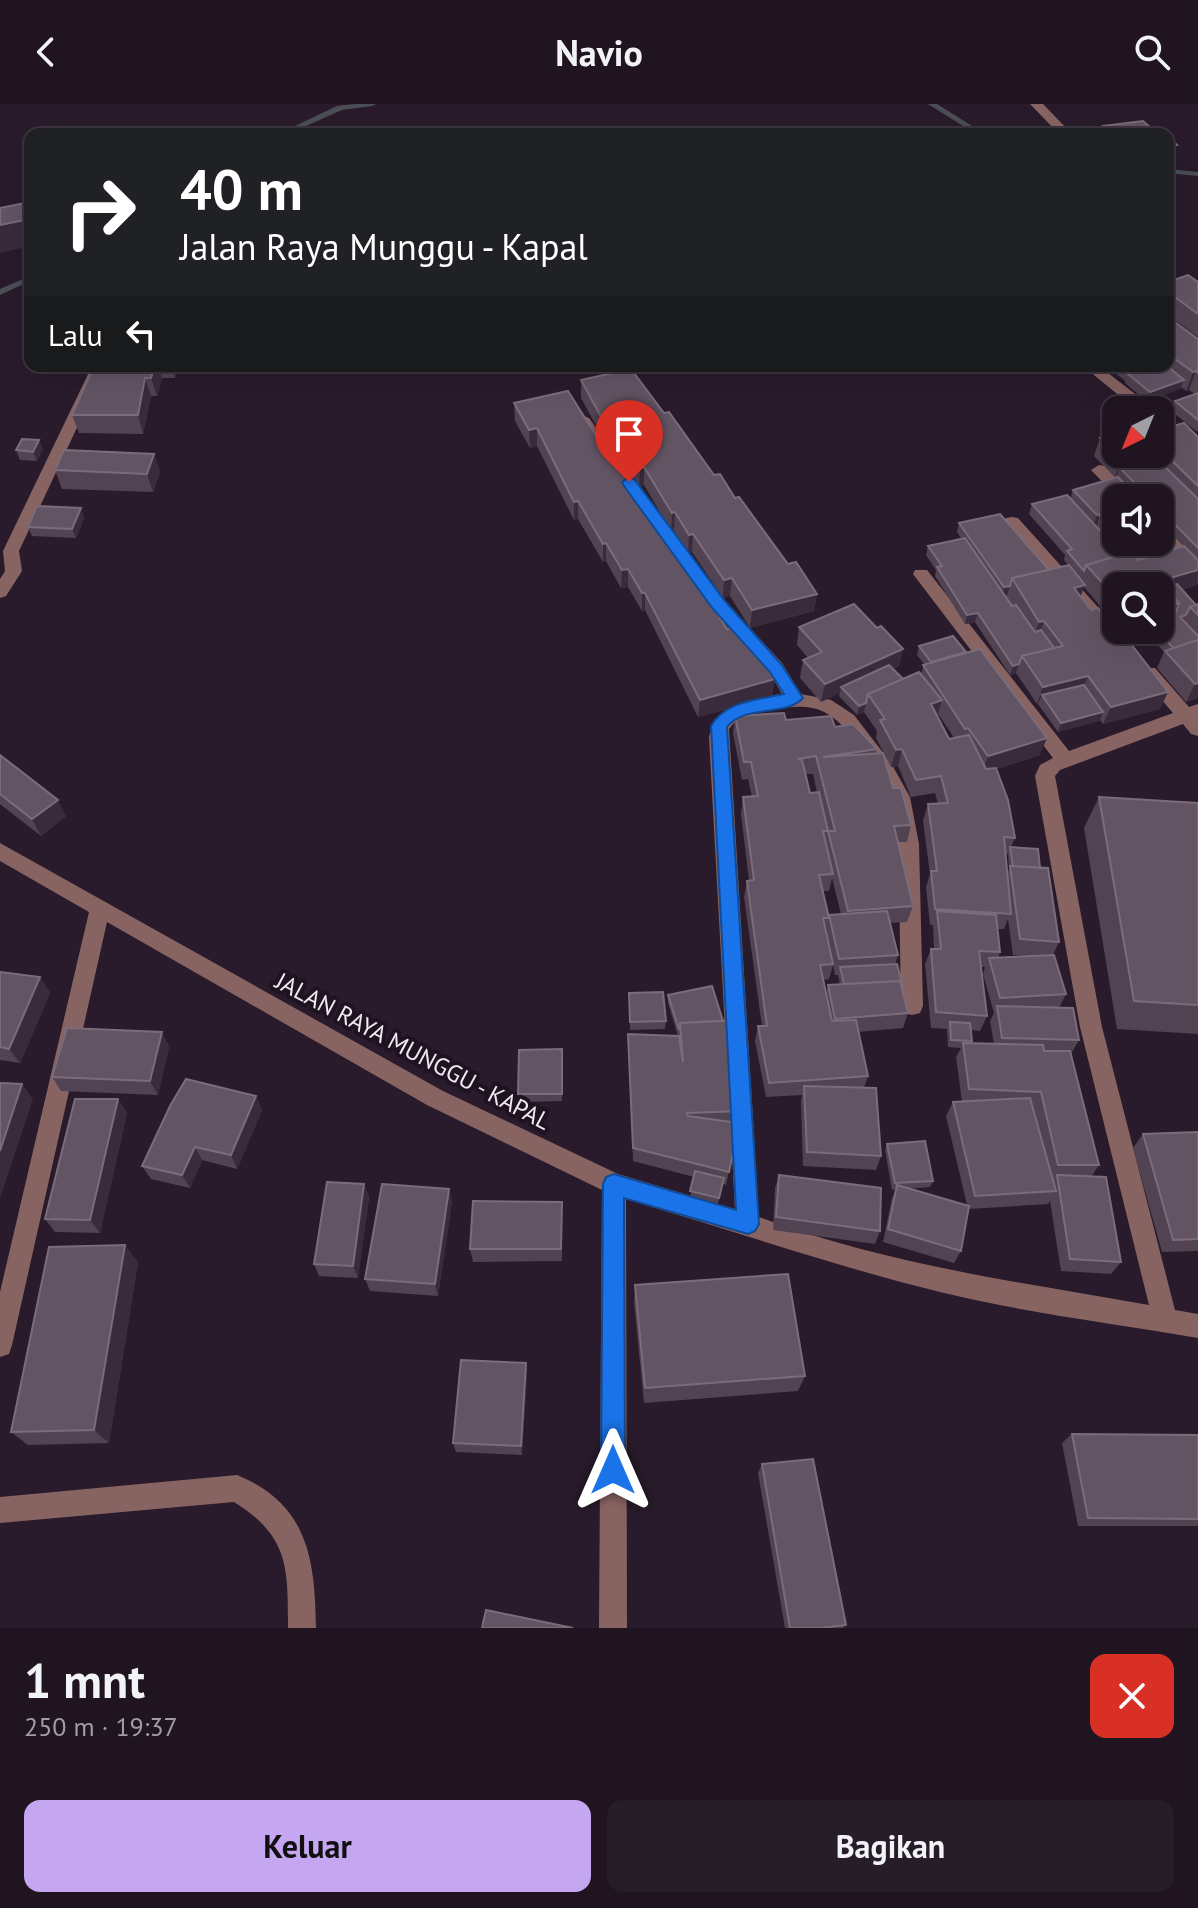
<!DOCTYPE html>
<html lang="id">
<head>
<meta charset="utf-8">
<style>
	body { margin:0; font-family:"PT Sans",sans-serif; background:#271d29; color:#f1f3f6; height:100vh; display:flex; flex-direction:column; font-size:30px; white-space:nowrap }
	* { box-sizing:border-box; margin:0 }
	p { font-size:26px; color:#a19ea5 }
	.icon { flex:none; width:44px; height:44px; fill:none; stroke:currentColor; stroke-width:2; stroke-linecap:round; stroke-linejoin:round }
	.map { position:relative; height:1524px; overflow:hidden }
	.details { display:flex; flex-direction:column; background:#1f1420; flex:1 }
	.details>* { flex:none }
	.banner { position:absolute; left:24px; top:24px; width:1150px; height:244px; border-radius:16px; box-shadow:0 8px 32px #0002,0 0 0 2px #3c333e; background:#202124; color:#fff; overflow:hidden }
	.needle { width:52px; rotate:223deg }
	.controls { position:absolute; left:1102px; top:292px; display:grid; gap:16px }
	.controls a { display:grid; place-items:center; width:72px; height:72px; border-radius:16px; background:#1f1420; box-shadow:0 8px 32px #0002,0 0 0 2px #3c333e; font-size:40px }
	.pin { position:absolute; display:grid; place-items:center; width:68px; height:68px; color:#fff; margin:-82px -34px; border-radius:50% 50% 50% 0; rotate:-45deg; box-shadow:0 0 8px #0007 }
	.pin .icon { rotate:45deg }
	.me { position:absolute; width:88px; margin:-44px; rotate:0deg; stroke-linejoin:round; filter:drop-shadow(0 0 6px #0008) }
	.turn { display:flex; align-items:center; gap:28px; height:168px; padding:0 24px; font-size:36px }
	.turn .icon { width:104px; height:104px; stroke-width:2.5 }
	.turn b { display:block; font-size:56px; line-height:68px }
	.then { display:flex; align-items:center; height:76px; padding:0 24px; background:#0003; gap:16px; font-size:30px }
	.round { display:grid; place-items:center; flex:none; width:84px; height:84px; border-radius:16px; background:#271d29 }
	.headline { display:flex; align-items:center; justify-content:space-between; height:136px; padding:0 24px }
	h1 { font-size:48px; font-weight:700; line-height:60px }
	.cta { display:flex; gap:16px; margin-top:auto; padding:16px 24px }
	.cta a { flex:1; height:92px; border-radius:16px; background:#c5a7f1; color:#111; font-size:32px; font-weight:700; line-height:92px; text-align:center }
	.cta a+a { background:#271d29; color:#f1f3f6 }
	header { display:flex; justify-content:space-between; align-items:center; height:104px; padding:0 24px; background:#1f1420; font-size:36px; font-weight:700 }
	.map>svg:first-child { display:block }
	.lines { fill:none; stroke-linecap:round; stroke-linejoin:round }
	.stream { fill:#4b4f55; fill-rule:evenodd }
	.minor { fill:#876461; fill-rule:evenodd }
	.wall { fill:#524353; fill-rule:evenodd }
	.shaded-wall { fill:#3a2b3c }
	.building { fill:#635464; stroke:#7a6c7b; stroke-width:2; fill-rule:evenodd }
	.route { fill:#1a73e8; stroke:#114b97; stroke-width:2 }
	.labels { text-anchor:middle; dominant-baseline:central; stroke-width:8; stroke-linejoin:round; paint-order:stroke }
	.street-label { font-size:24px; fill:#f3e9f4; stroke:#1f1221 }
</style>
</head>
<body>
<header><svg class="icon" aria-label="back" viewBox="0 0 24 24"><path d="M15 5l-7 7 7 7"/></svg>Navio<svg class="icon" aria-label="search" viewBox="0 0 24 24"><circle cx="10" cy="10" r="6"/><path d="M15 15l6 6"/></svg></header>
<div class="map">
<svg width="1198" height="1524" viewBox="0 0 1198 1524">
	<rect width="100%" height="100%" fill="#291b2b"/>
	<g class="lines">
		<path class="stream" d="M355,0H376L372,2L342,6L288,30H278L337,2Z
			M928,0H937L985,30H976Z
			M1168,65L1198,68V72L1168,69Z
			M30,172V177L0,191V185Z"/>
		<path class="minor" d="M1030,0H1043L1072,30H1059Z
			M92,262H106L19,447L22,467L6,492L0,494V475L5,467L3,447Z
			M1099,262L1152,303L1155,306H1137L1084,263Z
			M1160,311L1198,340V353L1160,324Z
			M584,312L589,314L725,497L782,559L801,590L831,596L854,611L891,659L910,693L919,740L923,902L920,909L912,911L904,909L901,902L898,720C891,683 854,618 817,605C803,601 787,603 773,605C756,608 739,610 729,625L759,1113C884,1160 1019,1178 1149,1201L1080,923L1035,672L1040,661L1053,654L913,470L915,466H927L1069,647L1173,609L1143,574L1140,569L1143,564H1155L1189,603L1198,600V632L1191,630L1183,620L1060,666L1055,672L1102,923L1175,1206L1198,1210V1234C1113,1219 1025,1209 940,1188C834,1162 731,1126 626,1095L627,1524H599L602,1086L427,1001L107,818L12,1241L9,1250L0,1253V1188L89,808L0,757V739L443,987L618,1070L735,1105L709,633C716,598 752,594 782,590L770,569L713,505L579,320L576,317Z
			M1099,361L1105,362L1135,394H1118L1091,366Z
			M1012,413L1018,414L1114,521V529H1102L1006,422L1004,418L1006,414Z
			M1160,422L1166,424L1198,456V472L1192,470L1160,438Z
			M237,1371C308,1400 315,1455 316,1524H288C288,1464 289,1432 234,1398L0,1419V1393Z"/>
	</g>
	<path class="wall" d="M1103,22L1152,25L1150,30H1101Z
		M1168,178H1198V233L1168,211Z
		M1168,213L1198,235V327H1196L1171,307L1175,297L1195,290L1189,286L1186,287L1181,283L1180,285L1146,297L1125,279V277L1107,262H1168Z
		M94,262H179L175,274H162L157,292H151L143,330L79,329L72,311Z
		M581,276L664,309L714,371L735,394L788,460L817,490L814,507L750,524L730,492L723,494L692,448L688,449L674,427H671L644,381L639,382L612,339L606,340L581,294Z
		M514,299L617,365L633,384L664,425L772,593L698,613L645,506L642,507L628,483L621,484L606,457L603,458L578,415L574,416L537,342L530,344L515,317Z
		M1160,326L1198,333V479L1197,481L1182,486L1196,501L1198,500V594L1186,598L1157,564L1164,548L1145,526H1160L1116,482V517L1107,507L1110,499L1100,502L1084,483L1080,493L1160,605L1103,620L1100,616L1058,628L1038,600H1037L1016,569L1010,571L975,518L965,520L935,472L936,466L926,451L928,442L961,434L957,428L959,419L1049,466L1068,461L1064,456L1065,451L1029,410L1032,400L1070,395L1073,386L1116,374L1094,352L1100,334L1116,350H1160ZM1116,394H1160V438H1116ZM1167,425L1183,442L1175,444L1164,433Z
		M43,345L37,357L20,356L16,346Z
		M154,350L160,368L153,388L62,385L55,366Z
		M81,404L84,414L76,434L32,432L28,423Z
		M799,523L877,524L903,545L899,562L893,565L903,575L921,570L924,560L917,551L919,542L1040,651L996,665L1015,734L1011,743L1040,764L1059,838L1053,851L1066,890L1059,904L1079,936L1071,950L1099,1061L1091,1073L1121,1158L1111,1170L1061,1167L1050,1097L1048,1100L969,1105L961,1147L954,1159L883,1138L892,1094L896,1085L892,1086L885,1046L887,1040L933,1077L930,1083L909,1085L967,1101L946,1012L953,998L962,997L956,953L961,944L948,943L947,925L931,924L925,860L931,845H934L933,821H930L926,783L930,770L923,717L928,700H938L935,689L911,693L898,662L891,663L876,634L877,627L864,608L857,611L839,592L840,589L821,598L800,574L803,556L808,554L797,541ZM938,610L949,626L954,634L949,635L937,613ZM1005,750H1008L1009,765L1007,770ZM1008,815L1013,851L1033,852L998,854L1000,848L998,825H1004ZM981,863H985L983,870L994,909L990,917L994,940L971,939L972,937L971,926L980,927L987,912Z
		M735,612L786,616L835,623L877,645L876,649L911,721L907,738H897L913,802L907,818L890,819L898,851L895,860L903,883L902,886L908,909L903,924L858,928L868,972L864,984L881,1052L876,1066L803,1062L801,996L802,991L766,993L755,937L758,922H762L744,793L747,777H749L741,710L743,693H752L748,675L742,676L733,629ZM806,670H813L817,688L810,689ZM832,774L841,810L829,813L823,787H829ZM833,861L835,871H838L840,881H828L826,889L823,876L829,875Z
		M0,651L66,712L41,732L0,700Z
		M1099,693L1198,699V930L1117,925L1084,724Z
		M0,868L40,873L50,889L20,959L0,956Z
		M629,889L666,917L665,925L630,926Z
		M668,891L742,1007L726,1081L723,1080L718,1100L690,1094L694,1073L633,1057L628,930L678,932L668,899Z
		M162,928L169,943L158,991L61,987L52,973Z
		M562,945V997L519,998L518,990Z
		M256,992L262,1006L237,1065L202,1056L190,1084L151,1075L142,1062Z
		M118,995L127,1009L100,1129L55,1128L45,1115Z
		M1198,1028V1147L1162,1148L1133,1044L1143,1030Z
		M779,1071L880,1127L875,1140L773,1126L775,1084Z
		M364,1080L369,1093L358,1174L319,1172L314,1160Z
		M449,1085L452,1098L438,1192L370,1187L365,1175Z
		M562,1098V1157L473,1158L470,1145Z
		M138,1158L109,1339L28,1341L11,1328Z
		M635,1181L805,1272L798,1287L644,1299L634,1198Z
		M526,1259L527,1270L522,1351L456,1348L453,1339Z
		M1072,1330L1198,1331V1422H1078L1062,1339Z
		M762,1360L846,1521L843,1524H785L758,1369Z"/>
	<path class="shaded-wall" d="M1152,25L1150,30H1118Z
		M1177,41L1174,50L1168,51V42Z
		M30,115V142L0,149V121Z
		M155,262H158L162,275L157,292L151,274Z
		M173,262H179L175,274L172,265Z
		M1132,262H1156L1129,271Z
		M1196,267L1189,286L1186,287L1193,268Z
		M145,274L151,292L143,330L138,311Z
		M1184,276L1180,285L1146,297L1150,288Z
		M612,321V339L606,340V322Z
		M537,324V342L530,344L529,326Z
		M39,336L43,345L37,357L33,348Z
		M154,350L160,368L153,388L147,370Z
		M1141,350H1159L1154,363L1120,364L1116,373H1115L1121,355Z
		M644,363V381L639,382L640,364Z
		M578,397V415L574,416V398Z
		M81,404L84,414L76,434L72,425Z
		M1116,406V422L1100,412L1095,428L1090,429L1097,411Z
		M675,408L674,427H671L672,409Z
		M1168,422L1160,440L1116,454L1122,438H1160V425Z
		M693,430L692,448L688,449L689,431Z
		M606,439V457L603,458V440Z
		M628,465V483L621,484L622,466Z
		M1198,466L1197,481L1162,492L1160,477Z
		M1153,470L1148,482H1116V491L1114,489L1110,499L1100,502L1107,484Z
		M732,474L730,492L723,494L724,476Z
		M1085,481L1078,499L1074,484Z
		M1010,482L1007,491L1002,492L1004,483Z
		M642,489H645V506L642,507Z
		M817,490L814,507L750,524L752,506Z
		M1179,499L1171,517L1160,520V505Z
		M978,509L975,518L965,520L967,511Z
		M1044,517L1038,535L1033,536L1039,518Z
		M1129,526H1141L1127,530Z
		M903,545L899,562L845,587L841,583L840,589L821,598L825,580Z
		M1019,560L1016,569L1010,571L1013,562Z
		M1088,572L1081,589L1042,591L1038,600H1037L1043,583Z
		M775,575L772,593L698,613L700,596Z
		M1198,579V594L1186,598L1195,580Z
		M1168,588L1160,605L1103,620L1111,603Z
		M942,596L937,613L931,600Z
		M866,599L864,608L857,611L859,602Z
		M1103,608L1100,617L1058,628L1061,619Z
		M1047,634L1040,651L982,669L988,652Z
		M902,645L898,662L891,663L896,646Z
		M58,696L66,712L41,732L32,715Z
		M40,873L50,889L20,959L9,945Z
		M162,928L169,943L158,991L150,977Z
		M22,980L33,995L0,1094V1047Z
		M256,992L262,1006L237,1065L231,1051Z
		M118,995L127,1009L100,1129L90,1116Z
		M195,1043L202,1056L190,1084L182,1071Z
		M364,1080L369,1093L358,1174L353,1162Z
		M449,1085L452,1098L438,1192L435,1180Z
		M125,1141L138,1158L109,1339L94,1326Z
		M526,1259L527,1270L522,1351L521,1342Z"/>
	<path class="building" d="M1143,17L1152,25L1111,30L1103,22Z
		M1168,32L1177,41L1168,42Z
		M30,98V115L0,121V104Z
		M1188,171L1198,178V210L1168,188V178Z
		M1168,213L1198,235V269L1196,267L1193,268L1168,250Z
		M94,262H155L151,274H145L138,311H72Z
		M158,262H173L172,265H159Z
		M1150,262H1167L1184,276L1150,288L1128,270Z
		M631,265L664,309L669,308L714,371L720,370L735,394L739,393L788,460L796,458L817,490L752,506L732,474L724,476L693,430L689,431L675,408L672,409L644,363L640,364L612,321L606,322L581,276Z
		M568,287L617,365L621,364L633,384L638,383L664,425L683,452L685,451L700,475L703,474L719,501L713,503L727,525L737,522L775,575L700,596L645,489H642L628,465L622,466L606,439L603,440L578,397L574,398L537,324L529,326L514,299Z
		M1198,289V316L1175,297Z
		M1184,319L1198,333V382L1160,345V326Z
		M1116,329V350L1100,334Z
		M22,335L39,336L33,348L16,346Z
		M64,346L154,350L147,370L55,366Z
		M1116,350H1141L1121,355Z
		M1156,354L1198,395V444L1160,405V394H1149L1120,364Z
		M1118,373L1138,394H1116V406L1097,411L1073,386Z
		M1067,391L1117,445L1142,438H1160V433L1163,432L1175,444L1138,456L1131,448L1086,461L1084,467L1067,447L1072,445L1032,400Z
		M37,402L81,404L72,425L28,423Z
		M1116,408V428L1100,412Z
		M1000,410L1049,466L1012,474L1010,482L1004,483L959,419Z
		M1160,414L1168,422L1160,425Z
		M965,434L1012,502L1016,501L1035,528L1041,526L1054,544L1022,552L1019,560L1013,562L978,509L967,511L937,463L942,462L928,442Z
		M1184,442L1198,456V466L1160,477L1153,470L1107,484L1086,461L1131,448L1138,456Z
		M1069,461L1085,481L1074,484L1091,506L1098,504L1116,529L1121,527L1168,588L1111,603L1088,572L1043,583L1022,552L1063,542L1044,517L1039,518L1012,474Z
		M1157,476L1179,499L1160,505V482H1136Z
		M1177,480L1196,501L1190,503L1186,511L1180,513L1198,532V536L1173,544L1157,526H1160V513L1176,508L1179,499L1165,483Z
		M854,500L877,524L881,522L903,545L825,580L803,556L822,548L799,523Z
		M1198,500V511L1190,503Z
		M953,532L966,548L931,558L919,542Z
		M1198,536V579L1195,580L1165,547Z
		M980,545L1047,634L988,652L968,624L965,625L923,561Z
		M889,561L903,575L868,590L866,599L859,602L841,583Z
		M919,568L942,596L931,600L949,635L969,631L986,665L996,664L1008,696L1015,734L1004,733L1011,810L935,805L931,767H937L928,700L948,699L941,672L916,676L902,645L896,646L880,616L885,615L868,590Z
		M1084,581L1103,608L1061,619L1042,591Z
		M784,609L786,616L831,612L835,623L853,620L877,645L823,653L883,649L893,684H901L911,721L894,722L913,802L848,807L828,727H823L833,770L819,771L829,814H823L833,860L820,861L832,917L856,916L868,972L769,979L758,922H767L747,777L754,776L743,693L758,692L751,658H744L735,612ZM816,652L835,727H828L819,688L810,689L802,656L798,655Z
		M0,651L58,696L32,715L0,690Z
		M1099,693L1198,699V901L1134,897Z
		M1010,743L1038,745L1040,764L1013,762Z
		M1010,762L1048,764L1059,838L1020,835Z
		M887,807L898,851L839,855L829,811Z
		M937,807L996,811L1000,848L979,847L987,912L936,908L931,845H941Z
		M1054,851L1066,890L1000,894L989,854Z
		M897,860L903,883H902L900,877L844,880L840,863Z
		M0,868L40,873L9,945L0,943Z
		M900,877L908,909L835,915L828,881Z
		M712,882L723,917L680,919L679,926L668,891Z
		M663,888L666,917L630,918L629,889Z
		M997,902L1073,904L1079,936L1002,934Z
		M731,916L742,1007L687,1009L688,1012L739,1019L729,1068L633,1044L628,930L679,932L683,958L680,919Z
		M950,918L970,919L972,937L951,936Z
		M67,924L162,928L150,977L52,973Z
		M963,939L1043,941L1044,947H1070L1099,1061H1058L1041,988L969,985Z
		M562,945V990H518L519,946Z
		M186,975L256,992L231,1051L195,1043L182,1071L142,1062L170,1002Z
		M0,979L22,980L0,1047Z
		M804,982L876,984L881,1052L807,1048Z
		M1030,994L1056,1087L975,1092L953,998Z
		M75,995H118L90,1116L45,1115Z
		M1198,1028V1135L1173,1136L1143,1030Z
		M925,1037L933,1077L895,1079L887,1040Z
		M695,1067L724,1074L719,1094L690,1087Z
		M779,1071L881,1084L880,1127L776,1113Z
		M1057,1071L1106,1073L1121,1158L1070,1155Z
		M327,1078L364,1080L353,1162L314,1160Z
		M382,1080L449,1085L435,1180L365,1175Z
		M897,1081L969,1102L961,1147L888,1125Z
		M473,1097L562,1098L561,1145H470Z
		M125,1141L94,1326L11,1328L49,1143Z
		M788,1170L805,1272L645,1284L635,1181Z
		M461,1256L526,1259L521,1342L453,1339Z
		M1072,1330L1198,1331V1415L1088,1414Z
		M813,1355L846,1521L821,1524H790L762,1360Z
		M486,1506L573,1524H482Z"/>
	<path class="route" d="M629,373L634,375L725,497L781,560L803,594C786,613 744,600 727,623L759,1120L755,1127L748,1130L624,1094L625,1366L622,1374L613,1378L605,1374L601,1366L603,1080L606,1073L614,1070L736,1106L711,622C725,597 757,596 784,590L770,568L713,505L624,382L622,378Z"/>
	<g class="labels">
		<g class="street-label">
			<text transform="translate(413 947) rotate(28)">JALAN RAYA MUNGGU - KAPAL</text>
		</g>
	</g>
</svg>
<div class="controls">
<a><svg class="needle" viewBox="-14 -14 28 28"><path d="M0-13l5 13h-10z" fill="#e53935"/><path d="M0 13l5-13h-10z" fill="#a19ea5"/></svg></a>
<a><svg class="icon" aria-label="sound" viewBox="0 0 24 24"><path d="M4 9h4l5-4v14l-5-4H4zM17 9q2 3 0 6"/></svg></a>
<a><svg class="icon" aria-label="search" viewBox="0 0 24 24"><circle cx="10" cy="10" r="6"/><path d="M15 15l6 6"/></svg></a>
</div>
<div class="pin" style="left:629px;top:378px;background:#d93025"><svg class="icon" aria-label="arrive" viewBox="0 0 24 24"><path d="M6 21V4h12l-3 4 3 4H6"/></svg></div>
<svg class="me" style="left:613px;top:1366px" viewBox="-20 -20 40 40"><path d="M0-17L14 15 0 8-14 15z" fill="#1a73e8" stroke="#fff" stroke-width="4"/></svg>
<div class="banner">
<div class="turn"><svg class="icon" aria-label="right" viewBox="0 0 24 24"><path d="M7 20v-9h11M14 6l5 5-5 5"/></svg><div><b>40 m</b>Jalan Raya Munggu - Kapal</div></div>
<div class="then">Lalu<svg class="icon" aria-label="left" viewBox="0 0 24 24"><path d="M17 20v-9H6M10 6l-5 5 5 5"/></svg></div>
</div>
</div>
<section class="details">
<div class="headline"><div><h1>1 mnt</h1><p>250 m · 19:37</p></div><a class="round" style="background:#d93025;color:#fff"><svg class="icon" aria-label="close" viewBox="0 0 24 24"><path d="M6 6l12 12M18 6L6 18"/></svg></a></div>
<div class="cta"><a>Keluar</a><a>Bagikan</a></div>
</section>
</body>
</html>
